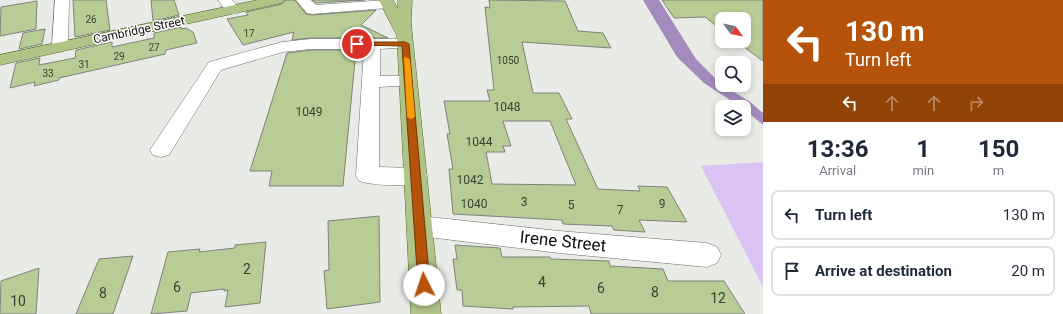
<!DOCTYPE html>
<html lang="en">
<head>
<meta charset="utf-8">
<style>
	body { margin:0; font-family:Roboto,sans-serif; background:#f2f2f3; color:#1f2937; height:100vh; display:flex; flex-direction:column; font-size:15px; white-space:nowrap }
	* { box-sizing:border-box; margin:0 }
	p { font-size:13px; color:#747a83 }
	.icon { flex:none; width:22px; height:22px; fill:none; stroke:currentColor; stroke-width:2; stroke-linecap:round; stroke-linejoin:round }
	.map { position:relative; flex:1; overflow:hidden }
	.side { display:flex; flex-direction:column; background:#fff; width:300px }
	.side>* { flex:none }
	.hud { background:#b45309; color:#fff; overflow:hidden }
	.needle { width:26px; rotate:122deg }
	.tools { position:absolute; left:715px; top:12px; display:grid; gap:8px }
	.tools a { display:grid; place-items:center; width:36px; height:36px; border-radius:8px; background:#fff; box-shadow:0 2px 6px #0003; font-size:20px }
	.pin { position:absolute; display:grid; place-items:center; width:34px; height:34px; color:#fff; margin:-17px; border:2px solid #fff; border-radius:50%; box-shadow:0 1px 4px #0007 }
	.me { position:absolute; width:44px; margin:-22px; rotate:356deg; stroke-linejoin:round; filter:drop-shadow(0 0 3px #0008) }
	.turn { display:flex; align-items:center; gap:14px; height:84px; padding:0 16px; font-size:18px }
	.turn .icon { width:52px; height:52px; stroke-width:2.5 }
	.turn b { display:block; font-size:28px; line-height:34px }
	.lanes { display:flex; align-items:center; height:38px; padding:0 16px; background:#0003; justify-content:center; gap:20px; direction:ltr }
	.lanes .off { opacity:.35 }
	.eta { display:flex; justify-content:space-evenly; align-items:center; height:68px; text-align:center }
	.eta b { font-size:24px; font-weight:700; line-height:28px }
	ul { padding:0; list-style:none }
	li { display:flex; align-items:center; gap:12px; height:50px; margin:0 8px 6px; padding:0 8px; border:2px solid #e0e1e3; border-radius:8px }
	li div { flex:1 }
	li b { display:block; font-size:15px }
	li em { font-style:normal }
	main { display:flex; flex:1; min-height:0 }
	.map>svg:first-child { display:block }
	.green { fill:#dac2f4 }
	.water { fill:#a48bbe }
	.building { fill:#b7cd95; stroke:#7f817d; fill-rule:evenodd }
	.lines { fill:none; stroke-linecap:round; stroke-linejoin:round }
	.minor-casing { stroke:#6b6d68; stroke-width:1 }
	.major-casing { stroke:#566c29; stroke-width:1 }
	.minor { fill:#fff; fill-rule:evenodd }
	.major { fill:#b0c487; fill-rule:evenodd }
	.route { fill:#b45309; stroke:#753606 }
	.slow { fill:#f59e0b }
	.labels { text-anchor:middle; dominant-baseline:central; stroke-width:3; stroke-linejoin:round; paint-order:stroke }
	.far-number-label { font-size:10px; fill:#3a4030 }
	.far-street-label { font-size:12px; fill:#10110f; stroke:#fff }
	.number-label { font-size:12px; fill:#3a4030 }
	.near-number-label { font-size:14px; fill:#3a4030 }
	.near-street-label { font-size:17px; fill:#10110f; stroke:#fff }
</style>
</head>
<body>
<main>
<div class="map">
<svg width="763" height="314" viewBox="0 0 763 314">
	<rect width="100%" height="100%" fill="#e9ebe6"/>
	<path class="green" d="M763,162V287L701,166Z"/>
	<path class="water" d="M643,0H659L696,59L722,85L749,101L763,113V125L744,109V107H741L704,83L677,57Z"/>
	<path class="building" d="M73,0H106L110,30L75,37Z
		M151,0H174L179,15L153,21Z
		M285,0H295L306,14L312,15L376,10L361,25L388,38H311L292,40L294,32L243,45L227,19L248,15L246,12L282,4Z
		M312,0H365L316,3Z
		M489,0L565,1L578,31L603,33L611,48L522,42L533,93H559L572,119H566L598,189L640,191L638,186L667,187L687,222L639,220L645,232L614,230L612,226L563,224L562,220L453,214L449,169H453L447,134H450L444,101H490L487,90H494L485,7L490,8ZM503,121H550L576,185L492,184L486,152H505L503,146H511Z
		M662,0H763V61L736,41H744V19H722V30L705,17L674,18Z
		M37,1L36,29L0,36L1,7Z
		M181,27V29L186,28L193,32L197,43L166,50L165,54L59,78V80L34,86L35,82L10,88L16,63L40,58L39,65L75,58L76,50L112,42V47L154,38V33Z
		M45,29L42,44L19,49L23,33Z
		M311,50H356L343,186H269L272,171H250L287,53Z
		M379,216L380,302L327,309L324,271L329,270L328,221Z
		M266,242L260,303L225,307L228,290L224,291V289L191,293L187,311L151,314L168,252L200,249L199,252L235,248V245Z
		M455,245L500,248L502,257H550L551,259L609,261L610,266L663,269L668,281H724L745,314H591L589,306L513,307V309L463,306L462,290H457L453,259H457Z
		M133,256L113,314H76L99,259Z
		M39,268L36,314H0L1,281Z"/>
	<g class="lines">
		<defs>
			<path id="minor" d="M55,0H69L68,46L66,49L60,51L54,49L52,46Z
				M218,0H232L240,10L238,13C227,16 224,8 218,0Z
				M296,0H310L316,5L386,0L393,1L395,4L393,7L388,8L312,14L307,13Z
				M311,39H405L411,41L413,44L411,47L380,49V76H408L414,77L417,81L414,85L379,87V167L416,168L424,170L428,176L424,182C408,187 375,186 359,181L356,175L364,49H311L283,52L221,70L169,155L161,157L153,155L150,150L209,62L282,42Z
				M420,216L559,231L707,243L717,247L721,255L717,263L707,267L559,253L420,236L411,233L407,226L411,219Z"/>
			<path id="major" d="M258,0H284L282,3L277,4L0,65V55Z
				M379,0H393L398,9V0H412L411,23L441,314H411L397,36Z"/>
		</defs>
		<use href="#minor" class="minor-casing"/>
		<use href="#major" class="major-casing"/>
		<use href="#minor" class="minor"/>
		<use href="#major" class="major"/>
	</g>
	<path class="route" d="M357,42H405L409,44L430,285L428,289L424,290L420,289L418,285L402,46L354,45V43Z"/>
	<path class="slow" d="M404,57L410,59L415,117L411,119L407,117Z"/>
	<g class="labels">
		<g class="far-number-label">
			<text x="91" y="19">26</text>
			<text x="249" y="33">17</text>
			<text x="154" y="47">27</text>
			<text x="119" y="56">29</text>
			<text x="508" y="60">1050</text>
			<text x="84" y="64">31</text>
			<text x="48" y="73">33</text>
		</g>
		<g class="far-street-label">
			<text transform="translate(139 30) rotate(-12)">Cambridge Street</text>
		</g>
		<g class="number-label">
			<text x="507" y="107">1048</text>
			<text x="309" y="112">1049</text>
			<text x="479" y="142">1044</text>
			<text x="470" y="180">1042</text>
			<text x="524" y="202">3</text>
			<text x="474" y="204">1040</text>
			<text x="662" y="204">9</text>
			<text x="571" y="205">5</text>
			<text x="620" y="210">7</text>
		</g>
		<g class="near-number-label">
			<text x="247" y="269">2</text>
			<text x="542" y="282">4</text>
			<text x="177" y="287">6</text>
			<text x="601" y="288">6</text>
			<text x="655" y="292">8</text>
			<text x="103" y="293">8</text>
			<text x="718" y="298">12</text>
			<text x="18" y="301">10</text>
		</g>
		<g class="near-street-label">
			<text transform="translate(563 241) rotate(6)">Irene Street</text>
		</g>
	</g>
</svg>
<div class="tools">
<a><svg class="needle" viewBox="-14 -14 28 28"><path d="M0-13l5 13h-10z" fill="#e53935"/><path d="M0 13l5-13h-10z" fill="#747a83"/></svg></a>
<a><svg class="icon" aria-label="search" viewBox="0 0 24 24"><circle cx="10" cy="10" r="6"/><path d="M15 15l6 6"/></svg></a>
<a><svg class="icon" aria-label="layers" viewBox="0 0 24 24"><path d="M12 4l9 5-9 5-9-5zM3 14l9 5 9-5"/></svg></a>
</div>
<div class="pin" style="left:357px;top:44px;background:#d93025"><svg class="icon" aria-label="arrive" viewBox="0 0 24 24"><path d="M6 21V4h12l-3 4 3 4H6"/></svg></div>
<svg class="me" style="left:424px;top:285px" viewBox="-20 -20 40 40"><circle r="19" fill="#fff"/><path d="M0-13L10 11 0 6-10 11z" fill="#b45309"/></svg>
</div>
<section class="side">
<div class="hud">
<div class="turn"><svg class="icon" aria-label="left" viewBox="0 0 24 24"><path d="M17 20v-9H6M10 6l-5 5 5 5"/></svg><div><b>130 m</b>Turn left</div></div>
<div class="lanes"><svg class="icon" aria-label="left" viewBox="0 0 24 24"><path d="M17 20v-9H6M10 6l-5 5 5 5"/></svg><svg class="icon off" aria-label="ahead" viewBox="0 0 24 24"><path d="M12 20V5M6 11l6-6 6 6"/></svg><svg class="icon off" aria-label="ahead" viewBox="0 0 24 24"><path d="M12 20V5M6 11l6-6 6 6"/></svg><svg class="icon off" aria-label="right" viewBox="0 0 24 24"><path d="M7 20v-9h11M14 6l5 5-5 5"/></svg></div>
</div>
<div class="eta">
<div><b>13:36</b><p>Arrival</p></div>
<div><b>1</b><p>min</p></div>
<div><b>150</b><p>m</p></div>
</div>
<ul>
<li><svg class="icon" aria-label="left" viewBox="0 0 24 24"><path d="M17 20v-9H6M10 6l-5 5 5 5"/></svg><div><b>Turn left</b></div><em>130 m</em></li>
<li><svg class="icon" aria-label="arrive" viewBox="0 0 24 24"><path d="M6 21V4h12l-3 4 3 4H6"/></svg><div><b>Arrive at destination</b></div><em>20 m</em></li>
</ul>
</section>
</main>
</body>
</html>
